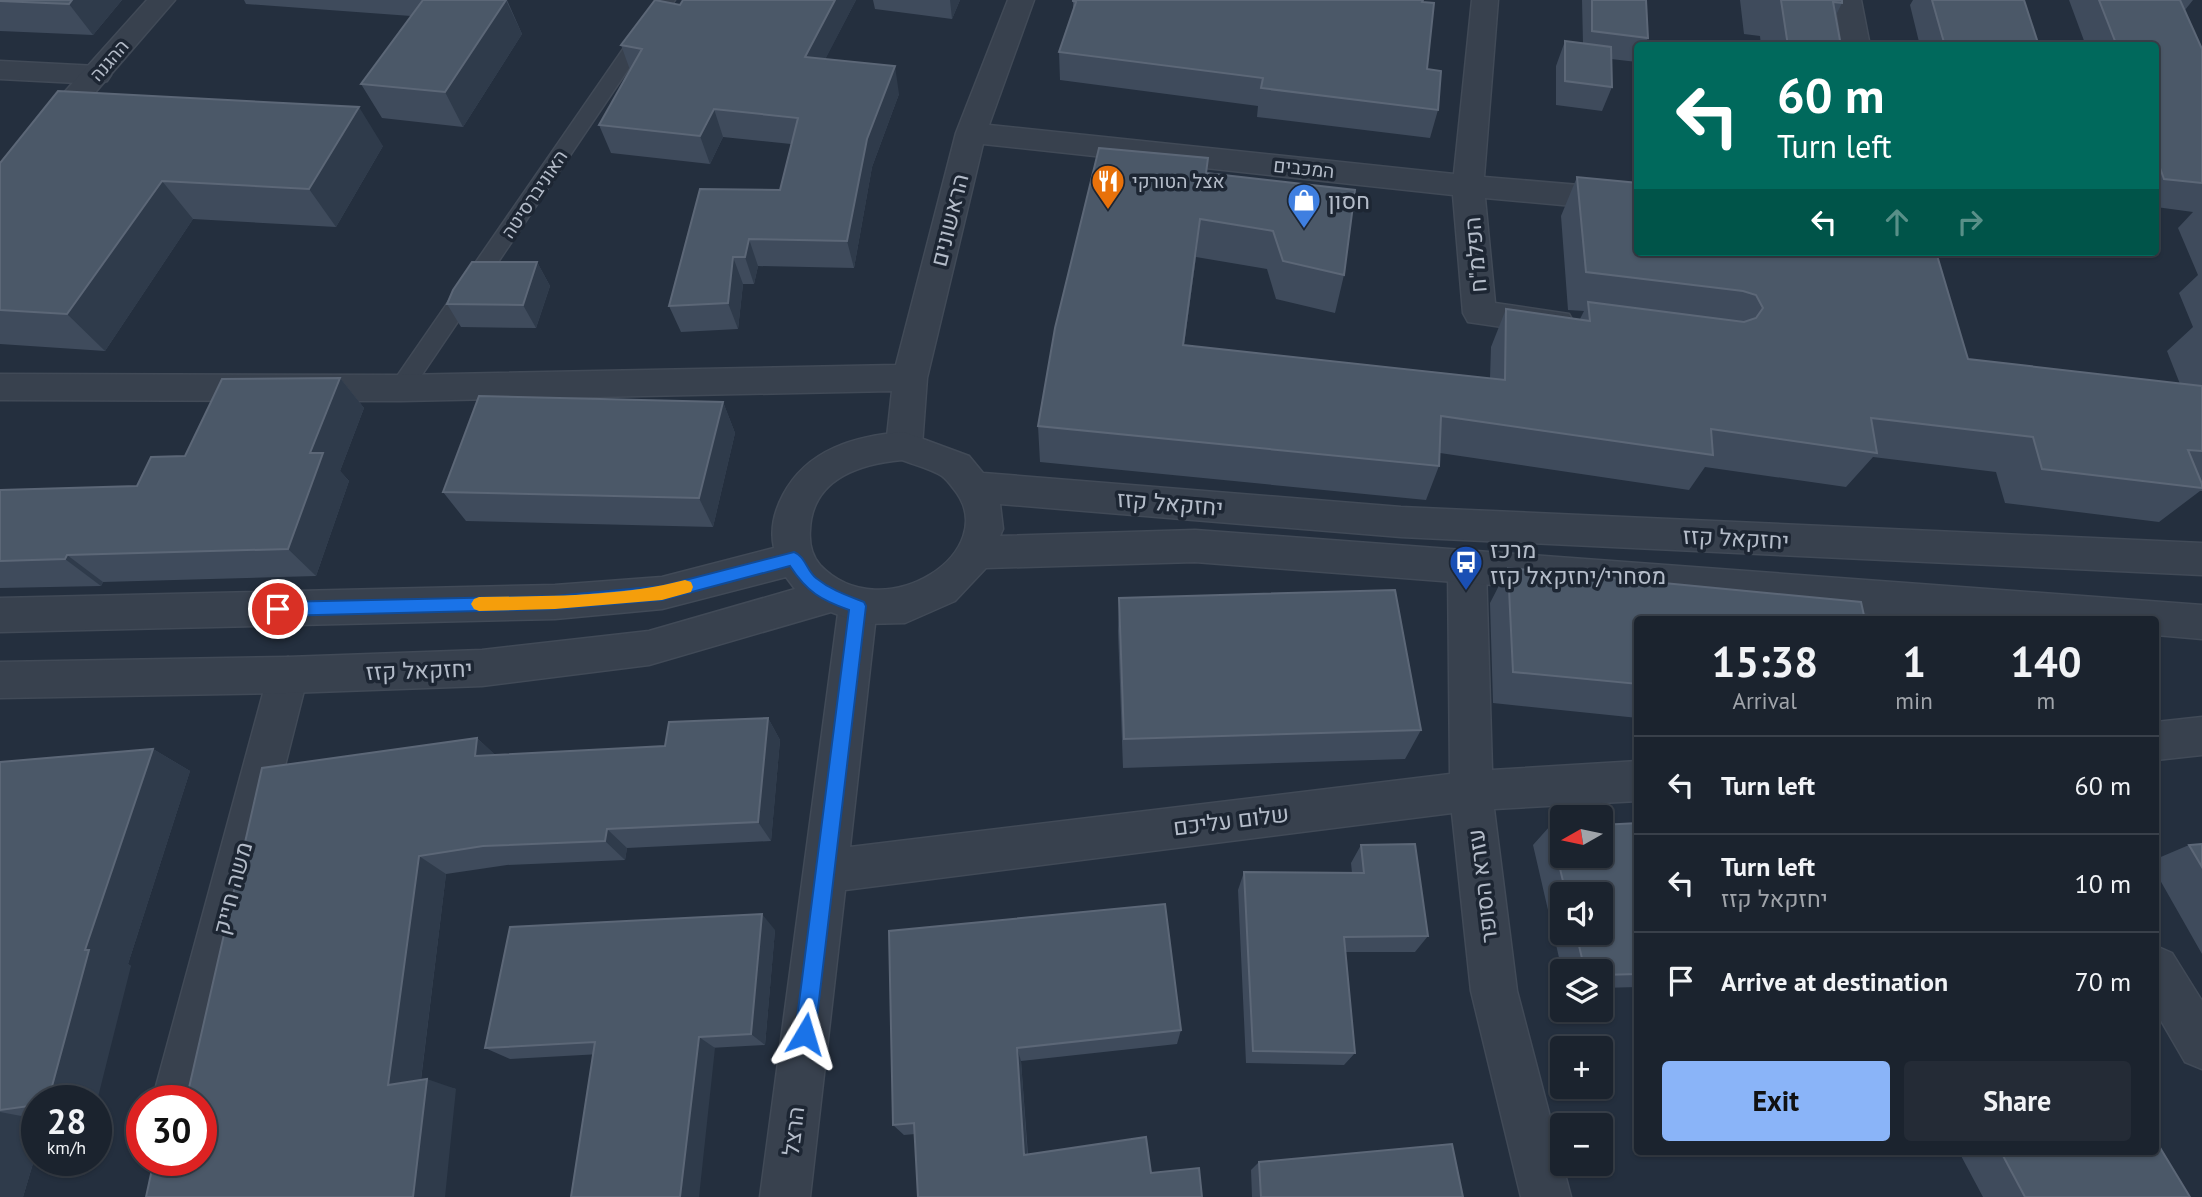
<!DOCTYPE html>
<html lang="en">
<head>
<meta charset="utf-8">
<style>
	body { margin:0; font-family:"PT Sans",Heebo,sans-serif; background:#242b36; color:#f1f3f6; height:100vh; display:flex; flex-direction:column; font-size:26px; white-space:nowrap }
	* { box-sizing:border-box; margin:0 }
	p { font-size:23px; color:#a0a4aa }
	.icon { flex:none; width:38px; height:38px; fill:none; stroke:currentColor; stroke-width:2; stroke-linecap:round; stroke-linejoin:round }
	.map { position:relative; flex:1; overflow:hidden }
	.side { position:absolute; left:1634px; top:616px; width:525px; height:539px; display:flex; flex-direction:column; background:#1b232e; border-radius:7px; box-shadow:0 2px 5px #0004,0 0 0 2px #39404a }
	.side>* { flex:none }
	.hud { position:absolute; left:1634px; top:42px; width:525px; height:214px; border-radius:7px; box-shadow:0 2px 5px #0004,0 0 0 2px #39404a; background:#00695c; color:#fff; overflow:hidden }
	.needle { width:46px; rotate:261deg }
	.controls { position:absolute; left:1550px; top:805px; display:grid; gap:14px }
	.controls a { display:grid; place-items:center; width:63px; height:63px; border-radius:7px; background:#1b232e; box-shadow:0 2px 5px #0004,0 0 0 2px #39404a; font-size:35px }
	.speed { position:absolute; left:21px; top:1085px; display:flex; gap:14px; font-size:35px; font-weight:700; text-align:center }
	.speed>* { display:grid; place-content:center; width:91px; height:91px; border-radius:50%; background:#1b232e; box-shadow:0 2px 5px #0004,0 0 0 2px #39404a; line-height:1 }
	.speed small { font-size:18px; font-weight:400 }
	.speed .limit { border:10px solid #d22; background:#fff; color:#111 }
	.pin { position:absolute; display:grid; place-items:center; width:60px; height:60px; color:#fff; margin:-30px; border:4px solid #fff; border-radius:50%; box-shadow:0 2px 7px #0007 }
	.me { position:absolute; width:77px; margin:-38px; rotate:7deg; stroke-linejoin:round; filter:drop-shadow(0 0 5px #0008) }
	.turn { display:flex; align-items:center; gap:24px; height:147px; padding:0 28px; font-size:32px }
	.turn .icon { width:91px; height:91px; stroke-width:2.5 }
	.turn b { display:block; font-size:49px; line-height:60px }
	.lanes { display:flex; align-items:center; height:66px; padding:0 28px; background:#0003; justify-content:center; gap:35px; direction:ltr }
	.lanes .off { opacity:.35 }
	.eta { display:flex; justify-content:space-evenly; align-items:center; height:119px; text-align:center }
	.eta b { font-size:42px; font-weight:700; line-height:49px }
	.cta { display:flex; gap:14px; margin-top:auto; padding:14px 28px }
	.cta a { flex:1; height:80px; border-radius:7px; background:#8ab4f8; color:#111; font-size:28px; font-weight:700; line-height:80px; text-align:center }
	.cta a+a { background:#242b36; color:#f1f3f6 }
	ul { padding:0; list-style:none }
	li { display:flex; align-items:center; gap:21px; height:98px; padding:0 28px; border-top:2px solid #39404a }
	li div { flex:1 }
	li b { display:block; font-size:26px }
	li em { font-style:normal }
	.map>svg:first-child { display:block }
	.lines { fill:none; stroke-linecap:round; stroke-linejoin:round }
	.service-casing { stroke:#414a57; stroke-width:3 }
	.minor-casing { stroke:#414a57; stroke-width:3 }
	.tertiary-casing { stroke:#414a57; stroke-width:3 }
	.service { fill:#38414e; fill-rule:evenodd }
	.minor { fill:#38414e; fill-rule:evenodd }
	.tertiary { fill:#38414e; fill-rule:evenodd }
	.wall { fill:#3f4b5c; fill-rule:evenodd }
	.shaded-wall { fill:#2f3b4b }
	.building { fill:#4b5868; stroke:#5c6777; stroke-width:2 }
	.route { fill:#1a73e8; stroke:#114b97; stroke-width:2 }
	.slow { fill:#f59e0b }
	.labels { text-anchor:middle; dominant-baseline:central; stroke-width:7; stroke-linejoin:round; paint-order:stroke }
	.far-street-label { font-size:19px; fill:#b4bcc9; stroke:#1d2633 }
	.far-poi-label { font-size:19px; fill:#b4bcc9; stroke:#1d2633; text-anchor:start }
	.poi-label { font-size:23px; fill:#b4bcc9; stroke:#1d2633; text-anchor:start }
	.street-label { font-size:23px; fill:#b4bcc9; stroke:#1d2633 }
</style>
</head>
<body>
<div class="map">
<svg width="2202" height="1197" viewBox="0 0 2202 1197">
	<rect width="100%" height="100%" fill="#242f3e"/>
	<g class="lines">
		<defs>
			<path id="service" d="M657,0H675L409,394L401,396L393,394L390,388L393,382Z"/>
			<path id="minor" d="M1008,0H1034L989,125L1454,174L1472,0H1498L1484,177L1638,190V212L1485,198L1495,303L1569,314L1574,323L1569,332L1557,335L1468,322L1463,313L1453,195L983,144L927,378L922,446L917,456L904,460L891,456L886,446L892,391L401,401L0,400V374L401,375L896,365L956,133Z
				M1835,0H1861L1870,46H1842Z
				M0,61L97,66L107,69L111,75L107,81L97,84L0,79Z
				M1467,551L1480,556L1486,567L1492,770L1638,761V801L1494,809L1517,991L1571,1197H1521L1471,991L1452,813L845,890L810,1197H760L839,606L844,594L858,589L872,594L877,606L850,847L1450,774L1448,567L1454,556Z
				M288,657L302,662L308,675L200,1101H152L268,675L274,662Z
				M2202,717V755L2156,760V722Z
				M2156,946L2172,953L2202,1001V1069L2185,1062L2156,1012Z"/>
			<path id="tertiary" d="M147,0H175L11,190L0,193V164Z
				M904,432L969,456L983,473L1401,507L2202,543V575L1401,537L1000,504L1003,529L1000,536L1195,530L2202,605V639L2156,635V620H1949L1195,562L986,568L955,601L905,623L863,624L831,612L649,665L482,686L288,693L0,698V662L288,657L482,650L649,631L795,589L786,577L662,609L555,619L0,632V598L555,585L662,577L774,548C770,530 774,512 783,495C807,449 855,436 904,432ZM902,460C915,465 931,469 942,476C946,479 950,484 953,488C1006,551 883,631 820,565C812,556 809,543 810,530C812,479 859,464 902,460Z"/>
		</defs>
		<use href="#service" class="service-casing"/>
		<use href="#minor" class="minor-casing"/>
		<use href="#tertiary" class="tertiary-casing"/>
		<use href="#service" class="service"/>
		<use href="#minor" class="minor"/>
		<use href="#tertiary" class="tertiary"/>
	</g>
	<path class="wall" d="M0,0H122L93,35L0,31Z
		M244,0H507L522,34L463,127L382,118L361,84L411,16L246,4Z
		M683,0H856L825,59L899,94L872,167L854,268L758,266L754,284H743L738,329L681,332L669,306L780,190L791,144L723,137L710,164L611,153L599,125L630,70L621,45L680,5Z
		M873,0H960L952,19L875,9Z
		M1582,0H1646L1648,38L1645,46H1638L1637,62L1611,59L1612,87L1602,111L1556,105V66L1565,41L1583,44Z
		M1740,0H1842V3L1836,15L1841,46H1761L1760,36L1744,34Z
		M1913,0H2024L2039,46H1920L1910,5Z
		M2069,0H2193L2185,10L2202,49V491H2200L2159,522L2005,503L1996,472L1873,457L1846,487L1705,467L1689,490L1440,453L1439,466L1426,500L1040,462L1038,426L1208,158L1207,173L1344,275L1335,313L1276,299L1267,269L1196,257L1184,345L1490,378L1491,347L1506,309L1580,319L1584,311L1568,310L1561,216L1577,177L1968,359L2180,384L2167,351L2193,327L2179,293L2198,275L2178,228L2193,212L2156,207V46H2086Z
		M1073,1L1427,69L1438,110L1430,138L1257,117L1258,106L1060,80L1059,52L1073,11Z
		M383,146L336,227L193,219L105,351L0,344V163Z
		M537,262L550,286L536,328L461,327L447,304Z
		M340,378L364,408L340,471L349,481L316,576L103,582L101,586L0,588V490L137,486L185,456Z
		M723,402L735,433L713,527L466,521L443,492Z
		M1508,568L1638,620V718L1493,703L1490,603Z
		M1119,598L1421,730L1405,759L1123,768L1118,631Z
		M768,718L780,740L771,841L627,848L625,860L507,865L446,874L421,1080L456,1089L146,1197L477,738L495,755L665,746Z
		M153,749L190,771L128,964L131,966L37,1101V1150L23,1197H0V762Z
		M1638,823V987L1601,988V971H1563V975L1533,845L1550,826ZM1563,894H1601V933H1563Z
		M2202,844V954L2156,873V859L2189,845Z
		M1361,845L1428,936L1415,952H1345L1355,1053L1344,1065L1246,1063L1238,890L1244,872L1352,873L1351,863Z
		M775,930L765,1045L510,1059L485,1048Z
		M889,931L1181,1030L1177,1044L1021,1061L1028,1155L1151,1173L1202,1197L915,1134L904,1135L893,1125Z
		M1959,1152H2156L2190,1197H1983Z
		M1259,1162L1463,1197H1252L1251,1170Z"/>
	<path class="shaded-wall" d="M72,0H122L93,35L69,4Z
		M506,0L522,34L463,127L445,92Z
		M835,0H856L812,85L805,57Z
		M950,0H960L952,19Z
		M895,66L899,94L872,167L854,268L847,241L867,139Z
		M359,107L383,146L336,227L309,189Z
		M714,109L723,137L710,164L700,136Z
		M162,181L193,219L105,351L67,314Z
		M1200,219L1196,257L1179,381L1183,345Z
		M749,239L758,266L754,284L745,257Z
		M733,257L743,284L738,329L728,303Z
		M537,262L550,286L536,328L523,305Z
		M340,378L364,408L340,471L349,481L316,576L288,549L310,453Z
		M723,402L735,433L713,527L699,498Z
		M67,555L103,582L101,586L65,559Z
		M768,718L780,740L771,841L758,822Z
		M477,738L501,760L475,756Z
		M153,749L190,771L128,964L131,966L96,1105V1101H48L85,950Z
		M607,829L627,848L625,860L605,841Z
		M419,856L446,874L419,1095L388,1085Z
		M762,914L775,930L765,1045L751,1034Z
		M699,1037L715,1048L699,1197H680Z
		M1017,1048L1021,1061L1028,1164L1024,1155Z
		M427,1079L456,1089L445,1197H413Z
		M0,1112L37,1119V1150L23,1197H0Z"/>
	<path class="building" d="M0,0H72L69,4L0,1Z
		M423,0H506L445,92L361,84Z
		M655,0L680,5L683,0H835L805,57L895,66L867,139L847,241L749,239L745,257H733L728,303L669,306L700,189L780,190L798,118L714,109L700,136L599,125L642,49L621,45Z
		M1073,0H1423L1422,2L1434,3L1427,69L1441,71L1438,110L1261,88L1263,78L1059,52L1076,2L1073,1Z
		M1592,0H1646L1648,38L1592,31Z
		M1781,0H1842V3L1833,2L1841,46H1788Z
		M1932,0H2024L2039,46H1945Z
		M2099,0H2180L2202,49V183L2164,179L2160,168H2156V46H2117Z
		M1565,41L1611,47L1612,87L1565,81Z
		M58,91L359,107L309,189L162,181L67,314L0,310V163Z
		M1099,148L1208,158L1206,173L1355,190L1344,275L1283,261L1273,231L1200,219L1183,345L1505,380L1506,309L1590,321L1588,302L1744,322L1756,318L1763,308L1756,295L1743,291L1586,272L1577,177L1638,183V252H1936L1968,359L2202,386V451L2188,450L2202,484V488L2042,469L2033,437L1871,418L1877,453L1711,429L1713,455L1441,416L1439,466L1038,426L1055,328Z
		M472,262H537L523,305L447,304L453,290Z
		M340,378L310,453H323L288,549L67,555L65,559L0,561V490L137,486L151,457L185,456L222,379Z
		M479,396L723,402L699,498L443,492Z
		M1508,568L1861,602L1865,620H1638V684L1513,672Z
		M1395,590L1421,730L1124,739L1119,598Z
		M768,718L758,822L607,829L605,841L483,846L419,856L388,1085L427,1079L413,1197H146L154,1160H201V1101H186L262,768L477,738L475,756L665,746L669,722Z
		M153,749L85,950H89L48,1101H37V1105L0,1110V762Z
		M1638,823V974L1601,975V971H1585L1576,933H1601V894H1566L1550,826H1563V856H1601V825Z
		M1415,844L1428,936L1344,937L1355,1053L1253,1051L1244,872L1364,873L1361,845Z
		M2202,844V867L2189,845Z
		M1165,904L1181,1030L1017,1048L1024,1155L1146,1137L1151,1173L1199,1168L1202,1197H918L914,1123L893,1125L889,931Z
		M762,914L751,1034L699,1037L680,1197H571L595,1042L485,1048L510,927Z
		M2156,1141L2190,1197H2025L2001,1152H2156Z
		M1452,1144L1463,1197H1261L1259,1162Z"/>
	<path class="route" d="M794,552C805,556 807,571 816,578C831,590 846,595 864,602L866,606L815,1034L812,1041L805,1044L798,1041L795,1034L849,610C821,600 807,592 790,566L662,600L555,609L278,616L272,614L270,609L272,604L278,602L555,596L662,586Z"/>
	<path class="slow" d="M685,580L691,582L693,587L691,592L662,600L555,609L479,611L474,609L471,604L474,599L479,597C547,596 619,597 685,580Z"/>
	<defs>
		<symbol id="restaurant-pin" viewBox="-11 -11 22 30"><path d="M0 17L-7.5 6A9.5 9.5 0 1 1 7.5 6Z" fill="#e8710a" stroke="#1d2633"/><path d="M-5-6h1v4h1v-4h1v4h1v-4h1v5L-1.5 .5V6h-2V.5L-5-1ZM5-6V6H3V1.5H1.5Q1.5-4 5-6Z" fill="#fff"/></symbol>
		<symbol id="shop-pin" viewBox="-11 -11 22 30"><path d="M0 17L-7.5 6A9.5 9.5 0 1 1 7.5 6Z" fill="#3f7fe0" stroke="#1d2633"/><path d="M-5-2.5h2.3a2.7 3.5 0 0 1 5.4 0H5L5.5 6h-11ZM-1.5-2.5h3a1.5 2.3 0 0 0-3 0Z" fill="#fff"/></symbol>
		<symbol id="bus-pin" viewBox="-11 -11 22 30"><path d="M0 17L-7.5 6A9.5 9.5 0 1 1 7.5 6Z" fill="#1a4fb4" stroke="#1d2633"/><path d="M-5-6H5V4H4V6H2V4H-2V6H-4V4H-5ZM-3.5-4V0h7V-4ZM-3.5 1.2v1.5H-2V1.2ZM2 1.2v1.5H3.5V1.2Z" fill="#fff"/></symbol>
	</defs>
	<g fill-rule="evenodd">
		<use href="#restaurant-pin" x="1089" y="162" width="38" height="52"/>
		<use href="#shop-pin" x="1285" y="181" width="38" height="52"/>
		<use href="#bus-pin" x="1447" y="543" width="38" height="52"/>
	</g>
	<g class="labels">
		<g class="far-street-label">
			<text transform="translate(109 60) rotate(-49)">ההגנה</text>
			<text transform="translate(1304 168) rotate(6)">המכבים</text>
			<text transform="translate(534 194) rotate(-56)">האוניברסיטה</text>
		</g>
		<g class="far-poi-label">
			<text x="1132" y="181">אצל הטורקי</text>
		</g>
		<g class="poi-label">
			<text x="1328" y="200">חסון</text>
			<text x="1490" y="549">מרכז<tspan x="1490" dy="26">מסחרי/יחזקאל קזז</tspan></text>
		</g>
		<g class="street-label">
			<text transform="translate(949 220) rotate(-76)">הראשונים</text>
			<text transform="translate(1475 255) rotate(-95)">הפלמ"ח</text>
			<text transform="translate(1170 503) rotate(5)">יחזקאל קזז</text>
			<text transform="translate(1736 538) rotate(3)">יחזקאל קזז</text>
			<text transform="translate(419 670) rotate(-2)">יחזקאל קזז</text>
			<text transform="translate(1231 820) rotate(-7)">שלום עליכם</text>
			<text transform="translate(1482 886) rotate(-97)">עזרא הסופר</text>
			<text transform="translate(232 888) rotate(-75)">משה חייק</text>
			<text transform="translate(793 1131) rotate(-83)">הרצל</text>
		</g>
	</g>
</svg>
<div class="controls">
<a><svg class="needle" viewBox="-14 -14 28 28"><path d="M0-13l5 13h-10z" fill="#e53935"/><path d="M0 13l5-13h-10z" fill="#a0a4aa"/></svg></a>
<a><svg class="icon" aria-label="sound" viewBox="0 0 24 24"><path d="M4 9h4l5-4v14l-5-4H4zM17 9q2 3 0 6"/></svg></a>
<a><svg class="icon" aria-label="layers" viewBox="0 0 24 24"><path d="M12 4l9 5-9 5-9-5zM3 14l9 5 9-5"/></svg></a>
<a>+</a>
<a>−</a>
</div>
<div class="speed"><div>28<small>km/h</small></div><div class="limit">30</div></div>
<div class="pin" style="left:278px;top:609px;background:#d93025"><svg class="icon" aria-label="arrive" viewBox="0 0 24 24"><path d="M6 21V4h12l-3 4 3 4H6"/></svg></div>
<svg class="me" style="left:805px;top:1034px" viewBox="-20 -20 40 40"><path d="M0-17L14 15 0 8-14 15z" fill="#1a73e8" stroke="#fff" stroke-width="4"/></svg>
<div class="hud">
<div class="turn"><svg class="icon" aria-label="left" viewBox="0 0 24 24"><path d="M17 20v-9H6M10 6l-5 5 5 5"/></svg><div><b>60 m</b>Turn left</div></div>
<div class="lanes"><svg class="icon" aria-label="left" viewBox="0 0 24 24"><path d="M17 20v-9H6M10 6l-5 5 5 5"/></svg><svg class="icon off" aria-label="ahead" viewBox="0 0 24 24"><path d="M12 20V5M6 11l6-6 6 6"/></svg><svg class="icon off" aria-label="right" viewBox="0 0 24 24"><path d="M7 20v-9h11M14 6l5 5-5 5"/></svg></div>
</div>
<section class="side">
<div class="eta">
<div><b>15:38</b><p>Arrival</p></div>
<div><b>1</b><p>min</p></div>
<div><b>140</b><p>m</p></div>
</div>
<ul>
<li><svg class="icon" aria-label="left" viewBox="0 0 24 24"><path d="M17 20v-9H6M10 6l-5 5 5 5"/></svg><div><b>Turn left</b></div><em>60 m</em></li>
<li><svg class="icon" aria-label="left" viewBox="0 0 24 24"><path d="M17 20v-9H6M10 6l-5 5 5 5"/></svg><div><b>Turn left</b><p>יחזקאל קזז</p></div><em>10 m</em></li>
<li><svg class="icon" aria-label="arrive" viewBox="0 0 24 24"><path d="M6 21V4h12l-3 4 3 4H6"/></svg><div><b>Arrive at destination</b></div><em>70 m</em></li>
</ul>
<div class="cta"><a>Exit</a><a>Share</a></div>
</section>
</div>
</body>
</html>
